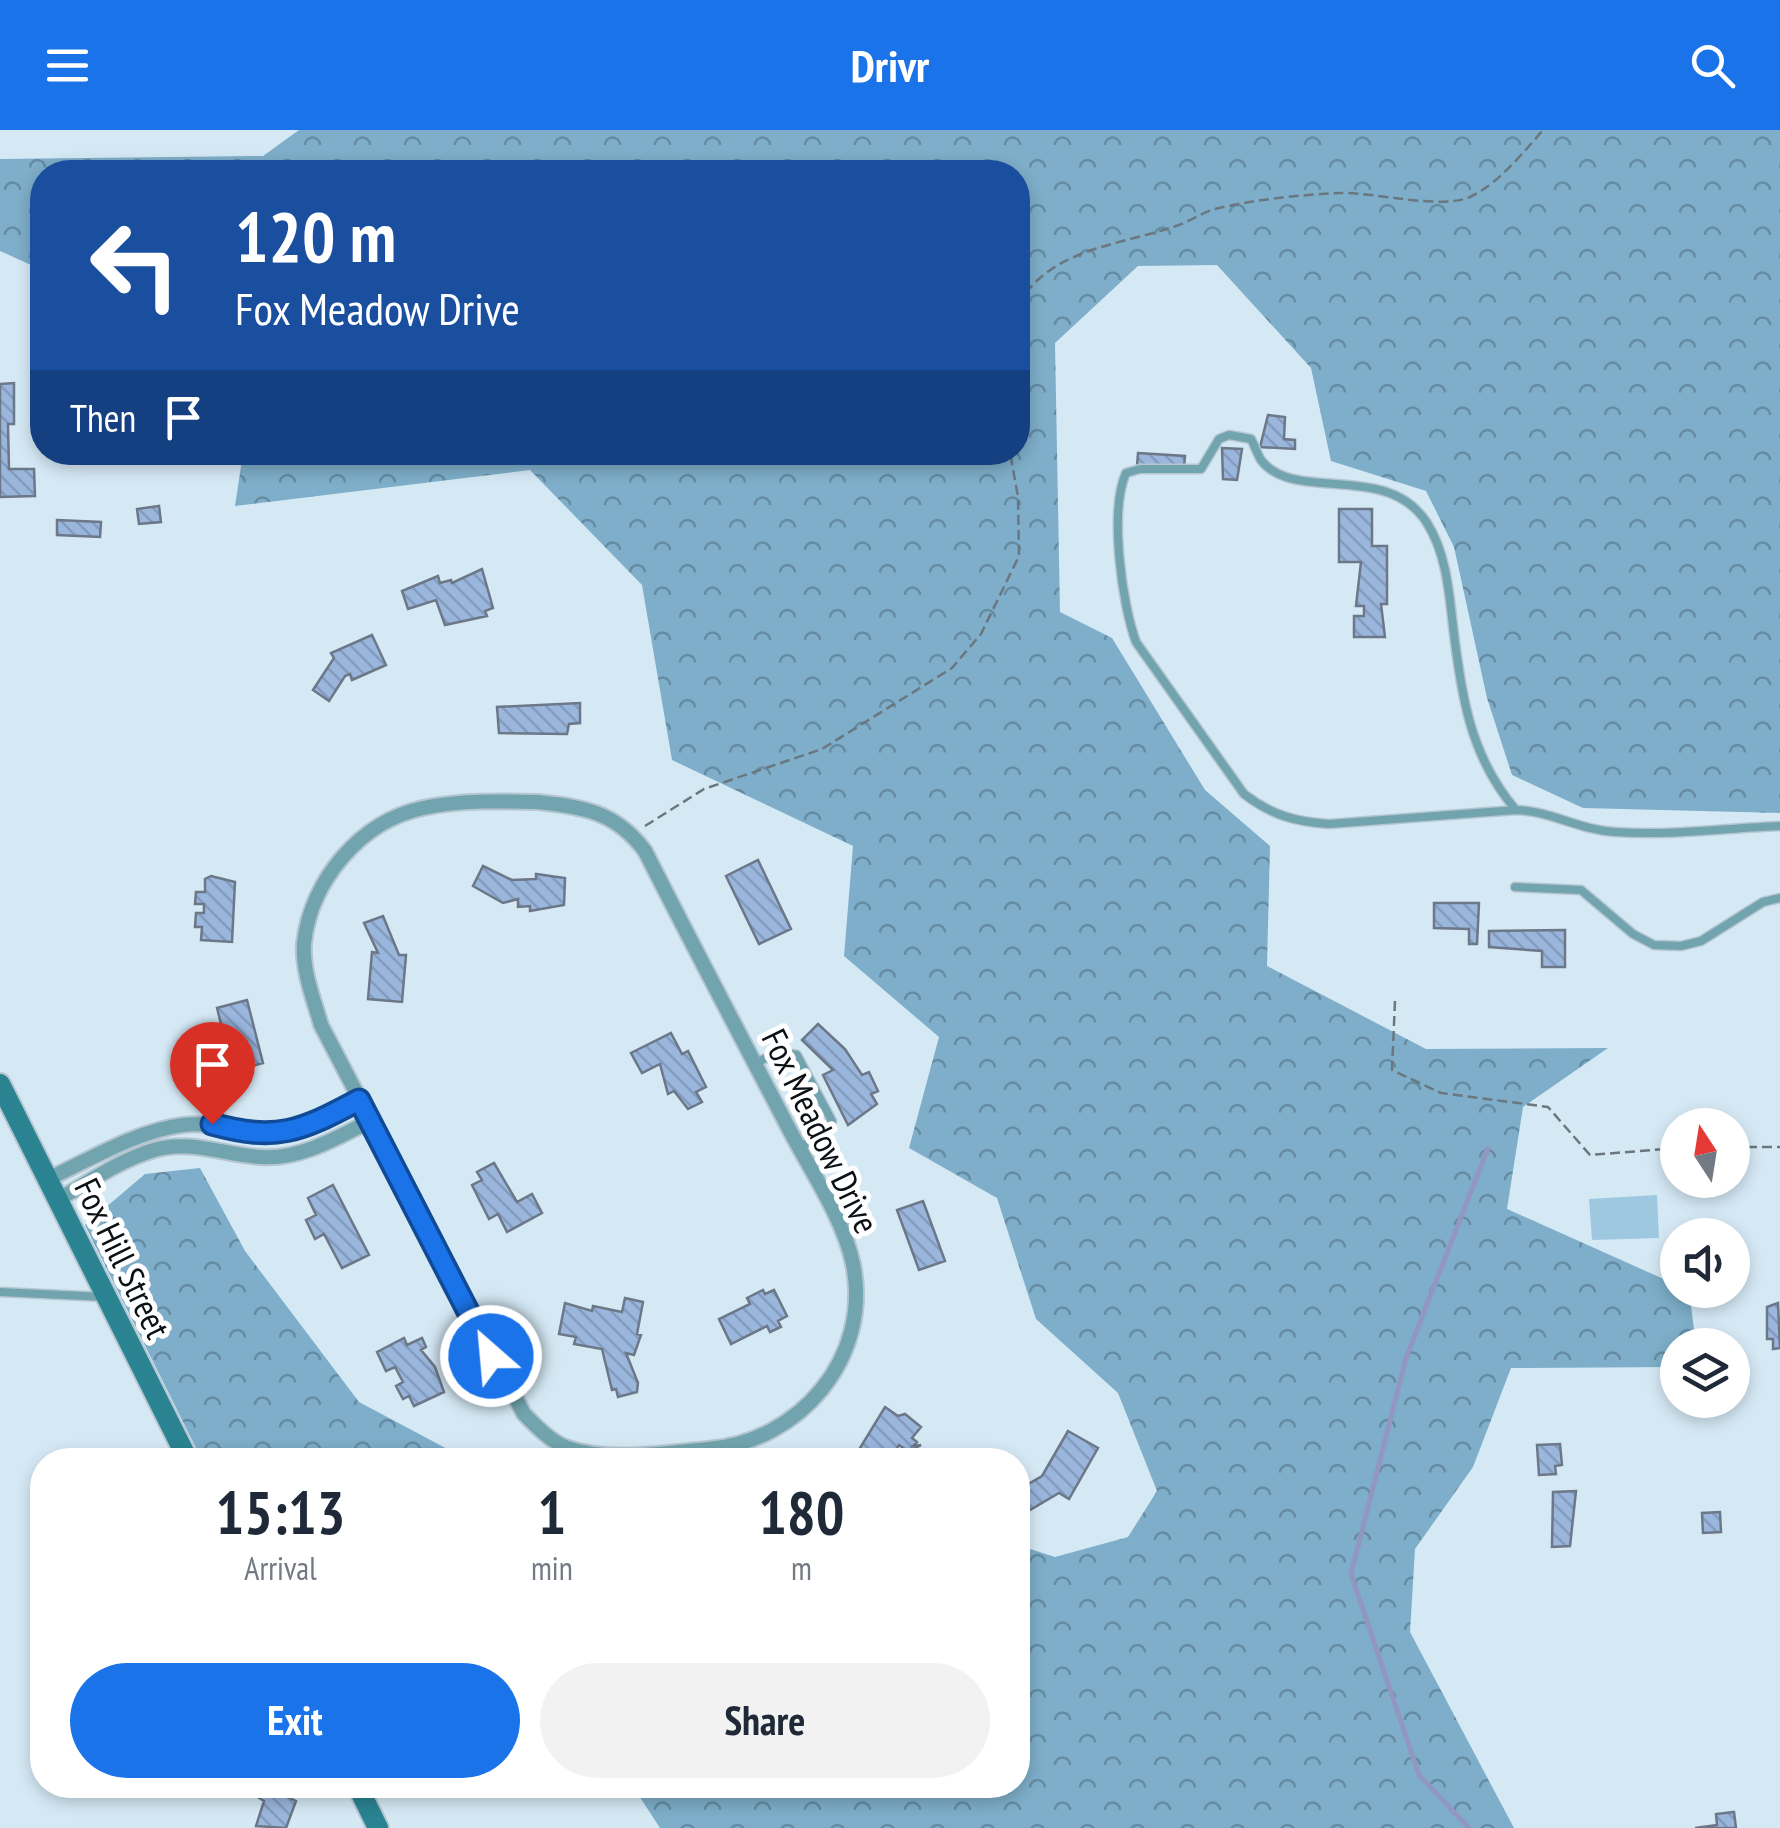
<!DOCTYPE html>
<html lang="en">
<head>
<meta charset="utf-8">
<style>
	body { margin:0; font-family:"PT Sans Narrow",sans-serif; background:#f2f2f3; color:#1f2937; height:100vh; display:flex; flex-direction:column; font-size:38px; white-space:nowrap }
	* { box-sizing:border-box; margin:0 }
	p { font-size:32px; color:#747a83 }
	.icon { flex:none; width:55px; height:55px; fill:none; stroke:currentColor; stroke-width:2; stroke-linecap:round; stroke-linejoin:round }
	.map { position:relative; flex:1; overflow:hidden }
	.sheet { position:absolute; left:30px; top:1318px; width:1000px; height:350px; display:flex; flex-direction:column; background:#fff; border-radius:40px; box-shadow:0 5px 15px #0003 }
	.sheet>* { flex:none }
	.hud { position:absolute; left:30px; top:30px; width:1000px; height:305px; border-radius:40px; box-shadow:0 5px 15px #0003; background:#1a4fa0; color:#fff; overflow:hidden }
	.needle { width:65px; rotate:348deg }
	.buttons { position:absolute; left:1660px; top:978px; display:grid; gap:20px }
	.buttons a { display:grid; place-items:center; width:90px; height:90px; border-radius:50%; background:#fff; box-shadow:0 5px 15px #0003; font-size:50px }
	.pin { position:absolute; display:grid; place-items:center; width:85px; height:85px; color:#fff; margin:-102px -42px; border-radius:50% 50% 50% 0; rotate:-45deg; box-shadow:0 0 10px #0007 }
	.pin .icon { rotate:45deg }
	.me { position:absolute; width:110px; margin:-55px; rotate:333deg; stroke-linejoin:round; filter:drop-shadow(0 0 8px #0008) }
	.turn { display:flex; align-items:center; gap:35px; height:210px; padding:0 40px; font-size:45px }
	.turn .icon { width:130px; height:130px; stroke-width:2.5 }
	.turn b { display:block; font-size:70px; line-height:85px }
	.then { display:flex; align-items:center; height:95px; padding:0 40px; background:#0003; gap:20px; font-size:38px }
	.eta { display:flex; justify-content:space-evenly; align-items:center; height:170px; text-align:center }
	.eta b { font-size:60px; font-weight:800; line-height:70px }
	.cta { display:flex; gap:20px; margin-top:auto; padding:20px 40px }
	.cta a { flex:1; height:115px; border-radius:60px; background:#1a73e8; color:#fff; font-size:40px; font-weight:800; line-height:115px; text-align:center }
	.cta a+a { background:#f2f2f3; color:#1f2937 }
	header { display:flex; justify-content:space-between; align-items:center; height:130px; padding:0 40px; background:#1a73e8; color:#fff; font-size:45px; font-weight:800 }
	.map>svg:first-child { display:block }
	.forest { fill:url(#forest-crowns) }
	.pitch { fill:#9dc8e0 }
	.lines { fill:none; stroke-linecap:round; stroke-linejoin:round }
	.stream { stroke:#9197c2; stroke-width:5 }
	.building { fill:url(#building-back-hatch); stroke:#6c7787; stroke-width:2.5 }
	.lane-casing { stroke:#b5c6d1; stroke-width:11 }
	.street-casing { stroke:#b5c6d1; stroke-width:18 }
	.secondary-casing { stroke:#b5c6d1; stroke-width:24 }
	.path { stroke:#6a777f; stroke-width:2.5; stroke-dasharray:10 5; stroke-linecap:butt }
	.lane { stroke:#71a4ae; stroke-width:8 }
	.street { stroke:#71a4ae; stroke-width:14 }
	.secondary { stroke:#2a8391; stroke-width:20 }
	.route-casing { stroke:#114b97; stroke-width:25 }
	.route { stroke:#1a73e8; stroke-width:18 }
	.labels { text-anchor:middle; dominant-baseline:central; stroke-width:10; stroke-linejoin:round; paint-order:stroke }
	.street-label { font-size:35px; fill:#0a1014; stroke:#fff }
</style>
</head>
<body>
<header><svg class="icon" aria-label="menu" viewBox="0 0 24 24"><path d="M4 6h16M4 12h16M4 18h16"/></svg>Drivr<svg class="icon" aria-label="search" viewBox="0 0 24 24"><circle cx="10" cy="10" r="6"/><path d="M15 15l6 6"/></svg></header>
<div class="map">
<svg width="1780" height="1698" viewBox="0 0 1780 1698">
	<defs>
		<pattern id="forest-crowns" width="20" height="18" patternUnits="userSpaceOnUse" patternTransform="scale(2.5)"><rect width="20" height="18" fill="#7eaec9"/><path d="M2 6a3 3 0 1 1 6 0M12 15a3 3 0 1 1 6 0" fill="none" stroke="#658ca2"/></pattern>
		<pattern id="building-back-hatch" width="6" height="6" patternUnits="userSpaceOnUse" patternTransform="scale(2.5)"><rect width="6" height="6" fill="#9ab6dd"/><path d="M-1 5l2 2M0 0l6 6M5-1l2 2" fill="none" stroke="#839bbd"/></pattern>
	</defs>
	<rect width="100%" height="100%" fill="#d5e9f5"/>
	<path class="forest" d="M299,0H1780V683L1583,678L1512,645L1487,568L1454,417L1426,361L1331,331L1311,238L1217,135L1138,136L1055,213L1060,482L1112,508L1205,660L1270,716L1267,836L1426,919L1608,918L1523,977L1507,1079L1677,1155L1678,1160H1689L1696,1215H1678L1677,1237L1511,1238L1473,1337L1415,1419L1410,1502L1514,1698H660L632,1655H1018V1415L1055,1427L1128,1407L1157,1361L1118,1263L1036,1189L997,1068L909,1018L939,907L844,826L853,716L672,630L642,455L530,340L235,376L243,323L1018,322V42H42V140L0,121V29L263,26Z
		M200,1038L245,1121L359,1272L468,1330H202L85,1095L145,1044Z"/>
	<path class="pitch" d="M1657,1065L1659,1108L1592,1110L1589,1069Z"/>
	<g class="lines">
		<path class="stream" d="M1469,1698L1419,1645L1351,1444L1406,1228L1488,1018"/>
	</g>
	<path class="building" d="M14,253V294H8L9,339H34L35,366L0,367V254Z
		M1268,285L1285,287L1284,309L1295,310V319L1260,317Z
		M1222,318L1242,319L1237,350L1223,349Z
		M1138,323L1185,326L1184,338L1137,336Z
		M159,376L161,392L139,394L137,379Z
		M1339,379H1372V416H1387V474H1381L1385,507H1354V486H1364V476H1356L1361,432H1339Z
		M57,390L101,392L100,407L57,405Z
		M482,439L493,478L485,481L487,486L445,495L436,470L408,479L402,461L438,446L440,453L451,450L452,453Z
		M372,505L386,535L352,550L350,544L345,546L329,571L313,560L334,528L331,523Z
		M580,573V593L569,594L567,604L499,603L497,577Z
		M758,730L791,799L759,814L726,746Z
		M483,736L512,750L536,749V744L565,748L564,775L530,781V776L518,777V769L503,773L473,756Z
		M211,746L235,752L232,812L201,810L202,797H195L196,783H204V774H195L196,762H205V749Z
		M1434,773H1479L1477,814H1469V799L1434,798Z
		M383,786L399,825H406L402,872L368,869L372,822L378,823L364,793Z
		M1565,800V837H1542V821L1489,817V801Z
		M247,870L263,933L233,941L217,878Z
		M818,894L845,919L862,945L869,942L878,961L871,964L877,974L848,995L823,945L833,940L802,910Z
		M671,903L682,924L688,921L706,957L696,962L702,972L688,979L674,961L668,964L660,934L642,943L631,923Z
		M494,1033L517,1072L532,1064L542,1083L507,1102L498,1084L489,1089L472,1055L482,1050L477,1042Z
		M333,1055L369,1125L342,1138L324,1104L315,1109L306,1090L316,1085L308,1068Z
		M923,1071L945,1131L919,1140L897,1080Z
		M763,1160L765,1164L774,1160L787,1186L778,1191L781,1197L770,1202L767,1196L731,1214L719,1189L750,1174L747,1168Z
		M625,1168L643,1172L637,1204L641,1205L634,1225L626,1223L638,1253L637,1262L618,1267L616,1259L612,1260L602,1219L574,1214L576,1207L559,1204L565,1173L592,1181L593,1176L622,1182Z
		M1778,1173L1780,1218L1773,1219V1209H1767V1177Z
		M404,1208L407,1215L422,1208L426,1217L421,1220L435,1237L444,1262L414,1276L409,1266L403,1269L396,1256L403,1252L395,1237L386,1241L377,1222Z
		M885,1277L898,1286L905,1284L921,1297L912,1308L917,1312L913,1316L921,1315L909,1322L899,1315L890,1330H862L857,1323Z
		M1068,1301L1098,1318L1069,1369L1059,1363L1030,1380L1018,1360L1042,1346Z
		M1560,1314L1562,1335L1555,1336L1556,1344L1539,1345L1537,1315Z
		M1576,1361L1570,1416L1552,1417L1553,1362Z
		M1720,1382L1721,1402L1703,1403L1702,1383Z
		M238,1655H276L288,1661L286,1666L296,1671L286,1698L256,1696L264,1671Z
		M1734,1682L1736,1698H1695L1717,1695L1716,1684Z"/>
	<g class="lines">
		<defs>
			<path id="lane" d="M1516,680C1470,627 1461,564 1453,496C1449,461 1446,423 1427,393C1387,330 1294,374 1261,330C1257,324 1255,316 1251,309L1229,305L1219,309L1201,339H1140L1126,343C1109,381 1122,474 1136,512L1244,664C1271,685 1296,692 1329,694L1516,680C1551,681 1579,700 1615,702C1669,706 1726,698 1780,696
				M1515,757L1581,760L1633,804L1654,815L1681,816L1701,811L1763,772L1780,768
				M755,933L780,922L797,925L832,991L823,1004L799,1018
				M0,1162L105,1167"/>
			<path id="street" d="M538,672C584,677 616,682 645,721C692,814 740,905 788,997C810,1040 843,1087 853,1134C872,1227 800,1312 708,1319C664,1323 608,1333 565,1317C549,1310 536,1296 524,1284L321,895C314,870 302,841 304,813C311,750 361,691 423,678C460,670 500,671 538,672Z
				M48,1049C91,1029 136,1001 183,995C211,991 232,1003 259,1005C295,1008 328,986 359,970
				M57,1070C88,1053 120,1030 154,1020C192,1009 223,1025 261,1027C299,1030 337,1008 370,991"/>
			<path id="secondary" d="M0,954L188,1330
				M357,1655L378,1698"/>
		</defs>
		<use href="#lane" class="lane-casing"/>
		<use href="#street" class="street-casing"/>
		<use href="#secondary" class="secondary-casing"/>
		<path class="path" d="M1018,176C1048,118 1122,115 1176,96C1191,91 1204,81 1219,78C1258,69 1300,65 1340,63C1375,62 1440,80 1470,67C1499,53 1522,24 1543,0
			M645,696L704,659L822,619L952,538L981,504L1019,426L1018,367L1010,322
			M1395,871L1392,940L1441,963L1548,977L1590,1025L1678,1018
			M1732,1017H1780"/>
		<use href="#lane" class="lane"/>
		<use href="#street" class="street"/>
		<use href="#secondary" class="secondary"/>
	</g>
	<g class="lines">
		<defs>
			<path id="route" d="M212,994C277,1012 301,1001 359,970L491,1226"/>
		</defs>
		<use href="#route" class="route-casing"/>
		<use href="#route" class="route"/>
	</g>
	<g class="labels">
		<g class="street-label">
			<text transform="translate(821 1001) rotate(64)">Fox Meadow Drive</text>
			<text transform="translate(123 1128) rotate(64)">Fox Hill Street</text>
		</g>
	</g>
</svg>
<div class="buttons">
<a><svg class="needle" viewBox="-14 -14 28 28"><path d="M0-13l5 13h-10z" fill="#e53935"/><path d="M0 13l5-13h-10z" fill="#747a83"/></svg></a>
<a><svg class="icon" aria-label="sound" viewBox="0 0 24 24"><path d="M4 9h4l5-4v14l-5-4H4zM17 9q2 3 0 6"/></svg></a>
<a><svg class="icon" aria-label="layers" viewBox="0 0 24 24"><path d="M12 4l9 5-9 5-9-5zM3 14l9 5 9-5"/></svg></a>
</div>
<div class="pin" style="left:212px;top:994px;background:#d93025"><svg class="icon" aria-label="arrive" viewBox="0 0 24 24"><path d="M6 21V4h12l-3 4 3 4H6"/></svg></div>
<svg class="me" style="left:491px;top:1226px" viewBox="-20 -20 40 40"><circle r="17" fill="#1a73e8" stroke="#fff" stroke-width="3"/><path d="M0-11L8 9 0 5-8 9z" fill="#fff"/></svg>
<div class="hud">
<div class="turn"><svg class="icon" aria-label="left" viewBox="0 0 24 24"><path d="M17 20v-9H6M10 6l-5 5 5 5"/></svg><div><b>120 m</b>Fox Meadow Drive</div></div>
<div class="then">Then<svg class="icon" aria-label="arrive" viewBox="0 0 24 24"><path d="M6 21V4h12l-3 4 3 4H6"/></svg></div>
</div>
<section class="sheet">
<div class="eta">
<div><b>15:13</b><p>Arrival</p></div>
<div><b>1</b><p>min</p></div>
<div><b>180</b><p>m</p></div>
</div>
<div class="cta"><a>Exit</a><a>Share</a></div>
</section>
</div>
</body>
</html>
